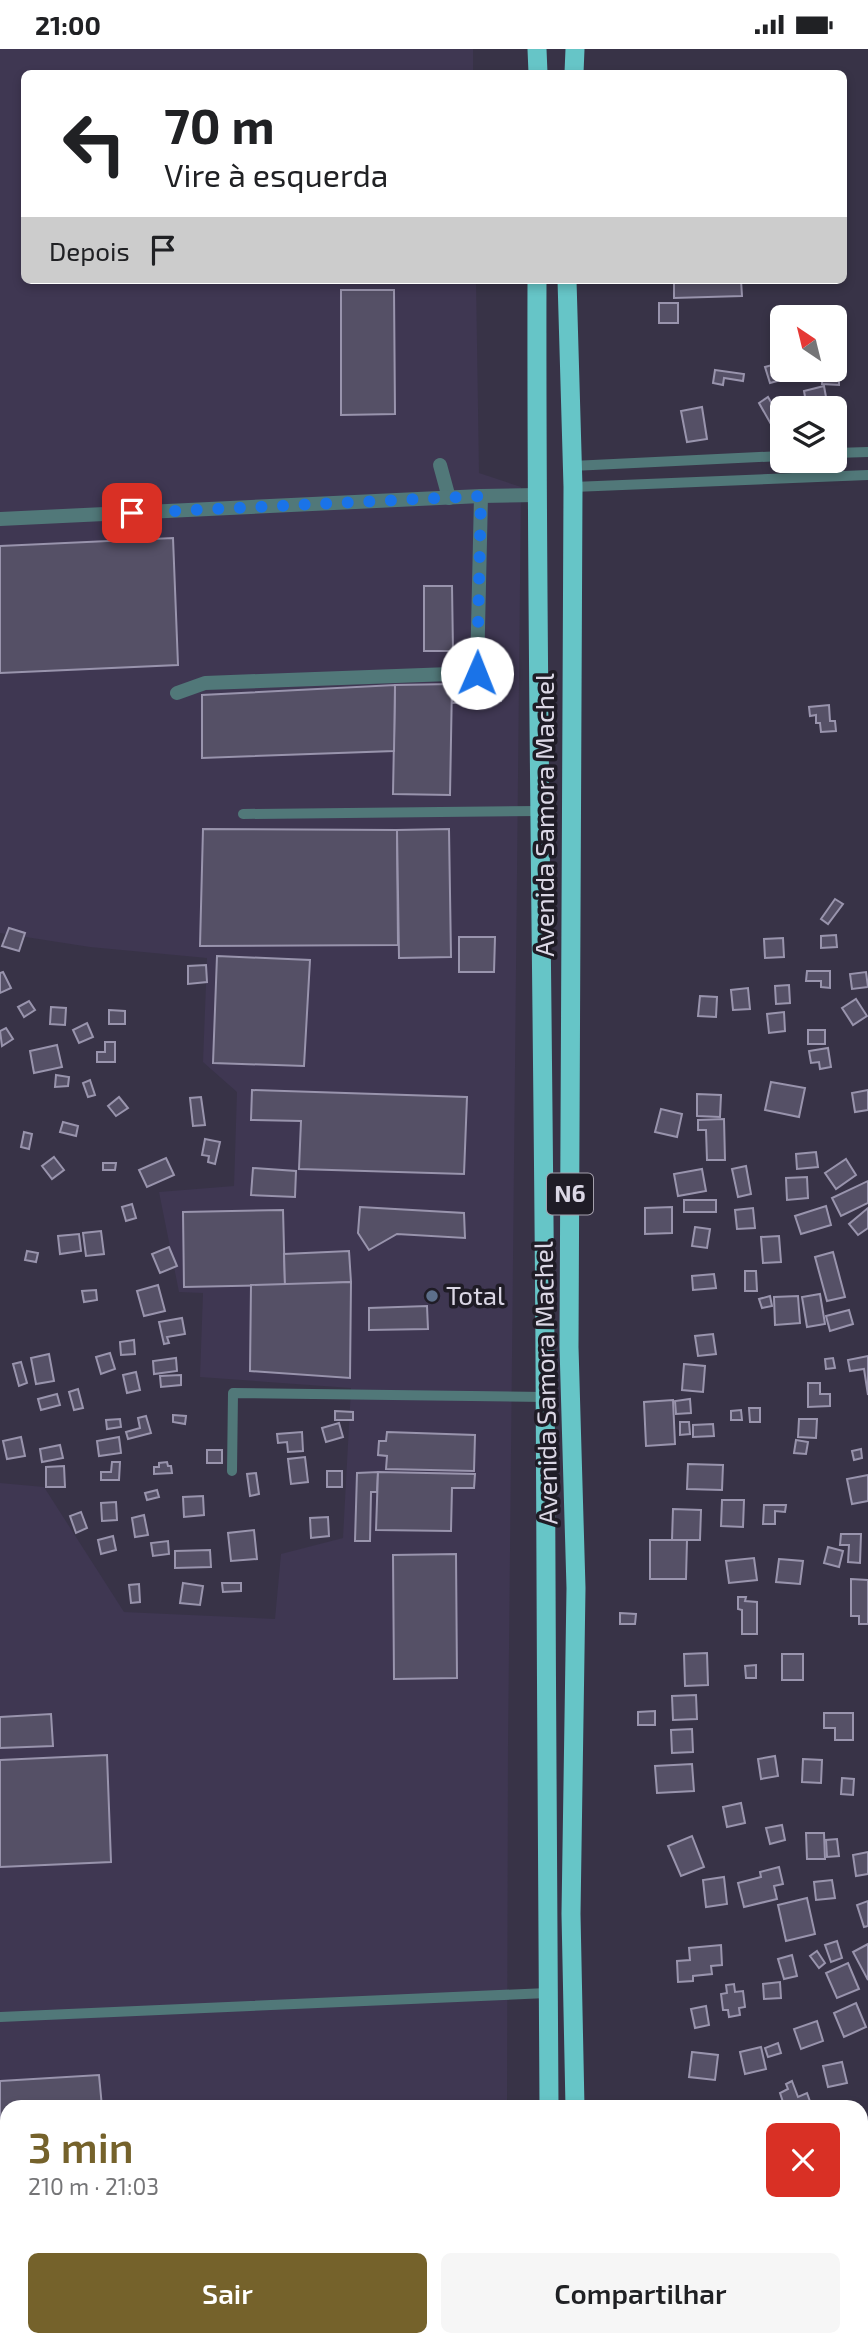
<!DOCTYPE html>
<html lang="pt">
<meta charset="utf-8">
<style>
:root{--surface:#fff;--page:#f6f6f6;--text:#202124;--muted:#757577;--accent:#75622b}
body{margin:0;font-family:"Exo 2",sans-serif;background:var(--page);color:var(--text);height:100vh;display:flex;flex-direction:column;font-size:26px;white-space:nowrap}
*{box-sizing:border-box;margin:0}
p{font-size:23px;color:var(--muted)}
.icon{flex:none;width:38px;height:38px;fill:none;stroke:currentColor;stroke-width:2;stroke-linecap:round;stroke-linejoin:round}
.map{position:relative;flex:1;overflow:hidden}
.drawer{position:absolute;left:0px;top:2051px;width:868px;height:247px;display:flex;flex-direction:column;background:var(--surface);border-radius:21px 21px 0 0;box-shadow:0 4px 10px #0003}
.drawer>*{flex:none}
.top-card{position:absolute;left:21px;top:21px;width:826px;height:214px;border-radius:10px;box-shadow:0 4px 10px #0003;background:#fff;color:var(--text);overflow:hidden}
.needle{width:46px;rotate:325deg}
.controls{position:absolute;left:770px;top:256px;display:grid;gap:14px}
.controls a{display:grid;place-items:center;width:77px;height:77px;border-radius:10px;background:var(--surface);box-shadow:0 4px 10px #0003;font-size:35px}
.pin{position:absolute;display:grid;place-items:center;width:60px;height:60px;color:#fff;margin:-30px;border-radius:14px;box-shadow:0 4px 10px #0006}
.me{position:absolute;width:77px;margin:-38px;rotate:1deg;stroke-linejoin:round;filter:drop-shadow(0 0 5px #0008)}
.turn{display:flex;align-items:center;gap:24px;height:147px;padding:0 28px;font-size:32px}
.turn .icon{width:91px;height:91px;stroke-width:2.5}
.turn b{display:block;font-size:49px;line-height:60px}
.then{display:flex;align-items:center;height:66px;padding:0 28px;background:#0003;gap:14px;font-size:26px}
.round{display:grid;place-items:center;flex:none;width:74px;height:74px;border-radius:10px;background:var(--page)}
.summary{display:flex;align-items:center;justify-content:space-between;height:119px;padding:0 28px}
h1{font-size:42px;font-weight:600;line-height:52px;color:var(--accent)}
.action{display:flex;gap:14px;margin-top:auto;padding:14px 28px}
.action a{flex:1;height:80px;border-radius:10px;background:var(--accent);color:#fff;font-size:28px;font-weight:600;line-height:80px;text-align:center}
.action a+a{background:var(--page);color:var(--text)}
.status{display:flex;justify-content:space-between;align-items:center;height:49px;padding:0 35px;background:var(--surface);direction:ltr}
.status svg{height:19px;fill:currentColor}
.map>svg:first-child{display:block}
.built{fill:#3f3752}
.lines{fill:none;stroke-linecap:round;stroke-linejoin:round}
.stream{stroke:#375e93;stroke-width:5}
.building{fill:#555066;stroke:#9994ad;stroke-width:2}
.service{stroke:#517879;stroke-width:10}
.minor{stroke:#517879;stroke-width:14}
.trunk{stroke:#66c5c7;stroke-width:19}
.route{stroke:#1a73e8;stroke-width:12;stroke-dasharray:0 21.6}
.service-dot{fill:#5c6f8a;stroke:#1f1c26;stroke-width:2.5}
.labels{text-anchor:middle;stroke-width:7;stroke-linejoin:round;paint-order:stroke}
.shield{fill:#1f1c26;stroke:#a39fac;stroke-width:2}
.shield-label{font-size:24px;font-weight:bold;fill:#dbd7e5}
.street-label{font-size:26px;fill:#dbd7e5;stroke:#1f1c26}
.poi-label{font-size:26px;fill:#dbd7e5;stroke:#1f1c26;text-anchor:start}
</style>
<div class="status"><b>21:00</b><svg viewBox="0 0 49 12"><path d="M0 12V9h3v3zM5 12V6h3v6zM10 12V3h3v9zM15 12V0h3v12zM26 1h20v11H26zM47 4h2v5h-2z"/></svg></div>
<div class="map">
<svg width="868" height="2297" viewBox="0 0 868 2297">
<rect width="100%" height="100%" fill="#383347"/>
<!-- built -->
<path class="built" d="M0,0H473V24H24V231H476L479,424L521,438L508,1696L507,2058H7V2235L0,2236V1434L44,1438L124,1563L275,1570L281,1505L343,1489L351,1339L200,1328L203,1244L179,1243L159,1143L234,1137L237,1043L203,1013L207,909L90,898L0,884Z"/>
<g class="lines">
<!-- stream -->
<path class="stream" d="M861,2231L868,2234"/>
</g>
<!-- building -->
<g class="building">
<path d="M674,231H741L742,247L674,249Z"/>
<path d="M341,241H394L395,365L341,366Z"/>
<rect x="659" y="254" width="19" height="20"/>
<path d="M776,315L781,331L770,334L765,318Z"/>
<path d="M715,321L744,325L743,332L724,329L723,336L713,334Z"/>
<path d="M823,321L839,322V336L822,335Z"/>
<path d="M824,337L828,359H807L804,342Z"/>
<path d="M768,348L782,372L772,377L759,354Z"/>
<path d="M702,358L707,390L687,393L681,362Z"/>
<path d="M173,489L178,616L0,624V497Z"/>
<path d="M424,537H452L453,602H424Z"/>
<path d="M501,634V652L452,654V635Z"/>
<path d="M452,635L450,746L393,745L395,636Z"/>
<path d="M395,636L394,702L202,709V646Z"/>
<path d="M829,656L830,672H835L836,682L821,683L820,674H816V666L810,667L809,658Z"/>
<path d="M203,780L397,781L398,896L200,897Z"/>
<path d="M449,780L451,908L399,909L397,781Z"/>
<path d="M835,850L843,855L828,875L821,870Z"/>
<path d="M9,879L25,884L19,902L2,897Z"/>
<path d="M836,886L837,898L821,899V887Z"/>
<path d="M459,888H495L494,923H459Z"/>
<path d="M783,889L784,908L765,909L764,890Z"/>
<path d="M217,907L310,911L304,1017L213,1014Z"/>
<path d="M206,916L207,933L188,935V917Z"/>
<path d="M807,922H830V939L821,938V932H806Z"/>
<path d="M3,923L11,939L0,944V924Z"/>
<path d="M866,923L868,938L852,940L850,925Z"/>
<path d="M789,936L790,954L776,955L775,937Z"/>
<path d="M748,939L750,960L733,961L731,941Z"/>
<path d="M700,947L717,948L716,968L698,967Z"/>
<path d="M856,950L867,967L853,976L842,959Z"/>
<path d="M29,952L35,961L24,968L18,958Z"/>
<path d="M51,958L66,959L65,976L50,975Z"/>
<path d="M109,961L125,962V975H109Z"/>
<path d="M784,963L785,982L769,984L767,965Z"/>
<path d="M87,974L93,988L79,994L73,981Z"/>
<path d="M6,979L13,990L2,997L0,982Z"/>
<rect x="808" y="981" width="17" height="14"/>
<path d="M105,993H115V1013H97V1003H105Z"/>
<path d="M57,996L62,1018L34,1024L30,1002Z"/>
<path d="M828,999L831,1018L820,1020L819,1013L811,1014L809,1002Z"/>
<path d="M56,1026L69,1028L68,1037L55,1038Z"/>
<path d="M90,1031L95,1046L88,1048L83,1034Z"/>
<path d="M771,1033L805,1039L799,1068L765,1061Z"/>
<path d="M252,1041L467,1048L464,1125L299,1120L301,1072L251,1071Z"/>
<path d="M868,1041V1061L855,1063L852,1044Z"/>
<path d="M697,1045L721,1046L720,1068L697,1067Z"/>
<path d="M119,1048L128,1059L116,1067L108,1057Z"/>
<path d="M201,1048L205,1076L193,1077L190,1049Z"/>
<path d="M661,1060L682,1065L677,1088L655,1083Z"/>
<path d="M724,1070L725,1111H707L706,1081H698V1071Z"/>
<path d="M63,1073L78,1077L76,1087L60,1083Z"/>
<path d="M24,1083L32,1085L29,1100L21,1098Z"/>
<path d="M205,1090L220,1093L215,1115L208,1113L209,1107L202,1106Z"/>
<path d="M816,1103L818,1118L797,1120L796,1105Z"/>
<path d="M54,1108L64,1121L52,1130L42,1117Z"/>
<path d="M166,1109L174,1126L147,1138L139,1121Z"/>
<path d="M846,1110L856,1126L836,1140L825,1124Z"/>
<path d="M103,1114H116L115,1121H103Z"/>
<path d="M746,1117L751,1145L738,1148L732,1120Z"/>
<path d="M253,1119L296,1122L295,1148L251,1146Z"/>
<path d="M702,1120L706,1142L678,1147L674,1125Z"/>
<path d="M807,1128L808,1149L787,1151L786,1129Z"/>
<path d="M868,1132V1154L841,1167L832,1149Z"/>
<rect x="684" y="1151" width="32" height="12"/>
<path d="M132,1155L136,1169L126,1172L122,1158Z"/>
<path d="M826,1157L831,1176L801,1185L795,1167Z"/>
<path d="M360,1158L464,1164L465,1189L397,1185L369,1201L358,1184Z"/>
<path d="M672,1158V1184L645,1185V1159Z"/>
<path d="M753,1159L755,1179L737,1180L735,1161Z"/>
<path d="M868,1159V1179L858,1186L849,1175Z"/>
<path d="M283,1161L285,1236L184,1238L183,1163Z"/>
<path d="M695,1178L710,1180L707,1199L692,1197Z"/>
<path d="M101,1182L104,1205L86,1207L83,1184Z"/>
<path d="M79,1185L81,1202L60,1205L58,1187Z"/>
<path d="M779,1187L781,1213L763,1214L761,1188Z"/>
<path d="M169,1198L177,1217L160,1224L152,1205Z"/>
<path d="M27,1202L38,1204L36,1213L25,1211Z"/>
<path d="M349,1202L351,1233L285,1236L284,1205Z"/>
<path d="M833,1203L845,1248L827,1252L815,1208Z"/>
<path d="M745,1222H756L757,1242H745Z"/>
<path d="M714,1225L716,1239L693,1241L692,1227Z"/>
<path d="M351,1233L350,1329L250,1322L251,1236Z"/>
<path d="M158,1236L165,1262L144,1267L137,1242Z"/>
<path d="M96,1241L97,1251L84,1253L82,1242Z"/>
<path d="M820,1245L825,1275L807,1278L802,1248Z"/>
<path d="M770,1247L772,1257L762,1259L759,1250Z"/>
<path d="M798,1247L800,1274L775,1276L774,1248Z"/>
<path d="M427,1257L428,1280L369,1281V1259Z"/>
<path d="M849,1261L853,1275L830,1282L826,1267Z"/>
<path d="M182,1269L185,1285L167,1288L169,1294L164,1295L159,1273Z"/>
<path d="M713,1285L716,1305L698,1307L695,1287Z"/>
<path d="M134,1291L135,1305L121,1306L120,1293Z"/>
<path d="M110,1304L115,1320L101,1325L96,1308Z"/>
<path d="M49,1305L54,1332L36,1335L31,1309Z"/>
<path d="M868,1307V1346L864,1320L850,1322L848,1311Z"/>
<path d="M176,1309L177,1322L154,1325L153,1312Z"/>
<path d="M833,1309L835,1319L826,1320L825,1310Z"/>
<path d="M21,1313L27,1334L19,1337L13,1315Z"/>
<path d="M684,1315L705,1317L703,1343L682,1341Z"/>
<path d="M136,1323L140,1341L127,1344L123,1326Z"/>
<path d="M181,1326V1336L161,1338L160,1327Z"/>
<path d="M808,1334H820V1345H830V1357L808,1358Z"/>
<path d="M78,1340L83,1359L74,1361L69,1343Z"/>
<path d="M57,1345L60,1356L41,1361L38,1350Z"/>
<path d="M690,1350L691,1364L676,1365L675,1352Z"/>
<path d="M673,1351L675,1395L646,1397L644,1353Z"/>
<path d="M749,1359H760V1373H750Z"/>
<path d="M741,1361L742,1371H731V1362Z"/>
<path d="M335,1362L353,1363V1371H335Z"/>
<path d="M173,1366L186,1367L185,1375L173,1373Z"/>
<path d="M146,1367L151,1384L128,1390L126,1383L140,1379L138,1369Z"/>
<path d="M120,1370L121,1378L107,1380L106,1371Z"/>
<path d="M799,1370H817L816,1389L798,1388Z"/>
<path d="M680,1373H689L690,1385L680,1386Z"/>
<path d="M339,1374L343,1388L326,1393L322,1379Z"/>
<path d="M713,1375L714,1387L693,1388V1376Z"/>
<path d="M302,1383L303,1402L288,1403L287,1393L278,1394L277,1385Z"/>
<path d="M387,1383L475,1386L474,1422L386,1420L387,1407L378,1406L379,1392H386Z"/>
<path d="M21,1388L25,1407L7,1410L3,1392Z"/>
<path d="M119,1388L121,1404L99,1407L97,1392Z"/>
<path d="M796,1391L808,1393L806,1405L794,1404Z"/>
<path d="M60,1396L63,1409L42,1413L40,1400Z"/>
<path d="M861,1400L862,1409L854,1411L852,1402Z"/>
<rect x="207" y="1401" width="15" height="13"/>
<path d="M305,1408L308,1433L291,1435L288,1410Z"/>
<path d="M112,1413H120L119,1431H101V1423H111Z"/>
<path d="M167,1413L168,1417H171L172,1424L154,1425V1418H159V1414Z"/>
<path d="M688,1415L723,1416L722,1441L687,1440Z"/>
<path d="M64,1417L65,1438H46V1418Z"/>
<rect x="327" y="1422" width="15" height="16"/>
<path d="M378,1423L377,1443H371L370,1492H355L357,1424Z"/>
<path d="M378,1423L475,1425L474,1439H452L451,1482L376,1481Z"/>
<path d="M256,1424L259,1445L250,1447L247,1425Z"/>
<path d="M868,1426V1452L852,1455L847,1430Z"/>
<path d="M157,1441L159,1448L147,1451L145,1444Z"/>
<path d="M203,1447L204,1466L184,1468L183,1448Z"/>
<path d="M722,1451H744L743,1478L721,1477Z"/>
<path d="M116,1453L117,1471L102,1472L101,1454Z"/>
<path d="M764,1456H786L785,1463L775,1462V1475H763Z"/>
<path d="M673,1460L701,1461L700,1491H672Z"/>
<path d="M81,1463L87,1479L76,1484L70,1467Z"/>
<path d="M144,1466L148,1486L135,1488L132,1469Z"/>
<path d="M328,1468L329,1487L311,1489L310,1469Z"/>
<path d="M254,1481L257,1510L231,1512L228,1484Z"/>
<path d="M841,1485H861L860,1514L848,1513L849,1496H840Z"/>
<path d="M113,1487L116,1501L101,1505L98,1491Z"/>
<path d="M650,1491H687L686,1530H650Z"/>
<path d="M168,1492L169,1505L153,1507L151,1494Z"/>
<path d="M828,1498L843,1502L839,1518L824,1514Z"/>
<path d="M210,1501L211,1518L175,1519V1502Z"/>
<path d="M456,1505L457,1629L394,1630L393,1506Z"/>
<path d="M754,1509L757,1531L729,1534L726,1512Z"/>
<path d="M779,1510L803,1512L800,1535L776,1533Z"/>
<path d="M851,1530L868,1531V1575H859V1567H851Z"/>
<path d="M183,1534L203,1537L200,1556L180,1554Z"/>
<path d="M222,1534H241V1542L223,1543Z"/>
<path d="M139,1535L140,1553L131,1554L129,1536Z"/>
<path d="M738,1548H746L745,1552L757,1553V1585H742V1561L738,1560Z"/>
<path d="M620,1564L636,1565L635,1575H620Z"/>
<path d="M707,1604L708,1636L685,1637L684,1605Z"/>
<rect x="782" y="1605" width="21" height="26"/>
<path d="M756,1616V1629H746L745,1617Z"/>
<path d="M696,1646L697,1670L673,1671L672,1647Z"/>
<path d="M655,1662V1676H638V1663Z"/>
<path d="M824,1664H853V1691H835V1679H824Z"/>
<path d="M51,1665L53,1697L0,1699V1668Z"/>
<path d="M692,1680L693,1703L672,1704L671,1681Z"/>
<path d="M107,1706L111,1813L0,1818V1711Z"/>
<path d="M775,1707L778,1727L761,1730L758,1710Z"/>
<path d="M803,1710L822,1711L821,1734L802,1733Z"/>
<path d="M692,1715L694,1742L657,1744L655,1717Z"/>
<path d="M842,1729L854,1730L853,1746L841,1745Z"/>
<path d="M741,1754L745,1774L727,1778L723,1758Z"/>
<path d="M782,1776L785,1791L770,1795L766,1779Z"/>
<path d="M806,1784H824L825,1810H807Z"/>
<path d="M692,1787L704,1818L681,1827L668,1797Z"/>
<path d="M837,1790L839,1807L827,1808L826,1791Z"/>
<path d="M868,1803V1825L856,1827L853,1806Z"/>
<path d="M779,1818L783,1835L774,1837L777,1850L744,1858L738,1834L761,1828L760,1823Z"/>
<path d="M724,1828L727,1855L706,1858L703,1831Z"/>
<path d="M832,1831L835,1849L816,1851L814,1833Z"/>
<path d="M807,1849L815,1885L786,1892L778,1856Z"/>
<path d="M868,1852V1877L864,1878L857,1856Z"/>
<path d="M837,1892L842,1909L831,1913L825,1896Z"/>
<path d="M868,1895V1931L853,1903Z"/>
<path d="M721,1896L722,1916L711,1917L712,1925L693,1927V1932L678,1933L677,1912L690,1911L689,1899Z"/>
<path d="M817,1902L825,1914L819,1919L810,1907Z"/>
<path d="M792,1906L797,1927L784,1930L778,1910Z"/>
<path d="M848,1914L859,1940L837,1949L826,1924Z"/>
<path d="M780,1933L781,1949L764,1950L763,1935Z"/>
<path d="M734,1935L735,1943L743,1942L745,1958L739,1959L740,1966L729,1968L728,1961H723L721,1945L727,1944L726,1936Z"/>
<path d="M856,1954L866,1978L844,1988L834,1964Z"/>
<path d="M706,1957L709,1976L695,1979L691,1960Z"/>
<path d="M817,1972L823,1992L801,2000L794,1980Z"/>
<path d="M778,1994L781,2004L768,2008L765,1999Z"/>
<path d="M761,1998L766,2020L745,2025L740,2003Z"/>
<path d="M692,2003L718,2006L715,2031L689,2028Z"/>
<path d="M842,2013L847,2034L828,2038L823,2017Z"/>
<path d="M99,2026L102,2058H7V2216L0,2217V2032Z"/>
<path d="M792,2032L798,2048L807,2044L812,2058H774L783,2053L780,2044L788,2040L786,2035Z"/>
<path d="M868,2277V2297H859L855,2291H861V2281Z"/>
<path d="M275,2291H299L300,2292L293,2297H279Z"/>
<rect x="714" y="2291" width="16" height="6"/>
</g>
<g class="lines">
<!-- service -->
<g class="service">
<path d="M835,404L868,403"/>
<path d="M572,417L782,407"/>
<path d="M573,438L868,426"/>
<path d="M243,765L540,762"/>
<path d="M232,1422L233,1344L545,1348"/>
<path d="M0,1968L547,1944"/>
</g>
<!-- minor -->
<g class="minor">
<path d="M440,416L449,449"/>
<path d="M0,470L481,447L537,446"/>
<path d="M177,644L205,634L477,624L481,447"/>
<path d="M861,2243L868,2245"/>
</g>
<!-- trunk -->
<g class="trunk">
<path d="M537,0L538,24"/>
<path d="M574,24L575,0"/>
<path d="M537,231C536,589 543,947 545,1305C547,1556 546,1807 549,2058"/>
<path d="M567,231L573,438L569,1298L576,1539L571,1865L575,2058"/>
<path d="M552,2291V2297"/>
<path d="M578,2291V2297"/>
</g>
</g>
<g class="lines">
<!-- route -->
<path class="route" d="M132,464L481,447L477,624"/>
</g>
<!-- markers -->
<circle class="service-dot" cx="432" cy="1247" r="7"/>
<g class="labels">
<!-- shield labels -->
<rect class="shield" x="547" y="1124.5" width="46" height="41" rx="5"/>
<g class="shield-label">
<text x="570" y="1153">N6</text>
</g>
<!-- street labels -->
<g class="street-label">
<text transform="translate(545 766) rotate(-90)" y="9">Avenida Samora Machel</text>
<text transform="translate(546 1334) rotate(-91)" y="9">Avenida Samora Machel</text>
</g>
<!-- poi labels -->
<g class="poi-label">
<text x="446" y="1256">Total</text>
</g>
</g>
</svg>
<div class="controls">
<a><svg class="needle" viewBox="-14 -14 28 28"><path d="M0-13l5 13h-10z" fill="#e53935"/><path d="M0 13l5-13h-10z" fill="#757577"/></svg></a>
<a><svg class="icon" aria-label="layers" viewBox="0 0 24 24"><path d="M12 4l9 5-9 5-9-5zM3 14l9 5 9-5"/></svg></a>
</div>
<div class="pin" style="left:132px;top:464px;background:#d93025"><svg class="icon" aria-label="arrive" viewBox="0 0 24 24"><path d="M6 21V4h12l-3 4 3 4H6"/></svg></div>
<svg class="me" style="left:477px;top:624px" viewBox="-20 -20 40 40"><circle r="19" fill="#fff"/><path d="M0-13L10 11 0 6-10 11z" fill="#1a73e8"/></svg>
<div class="top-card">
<div class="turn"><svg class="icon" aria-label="left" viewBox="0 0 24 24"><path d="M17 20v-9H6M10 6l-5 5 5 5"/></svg><div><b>70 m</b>Vire à esquerda</div></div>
<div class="then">Depois<svg class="icon" aria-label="arrive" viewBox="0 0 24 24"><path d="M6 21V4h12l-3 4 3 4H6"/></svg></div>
</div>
<section class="drawer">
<div class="summary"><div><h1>3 min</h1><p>210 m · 21:03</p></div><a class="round" style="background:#d93025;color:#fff"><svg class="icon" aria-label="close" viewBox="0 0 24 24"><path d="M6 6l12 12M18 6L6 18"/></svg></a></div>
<div class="action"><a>Sair</a><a>Compartilhar</a></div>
</section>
</div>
